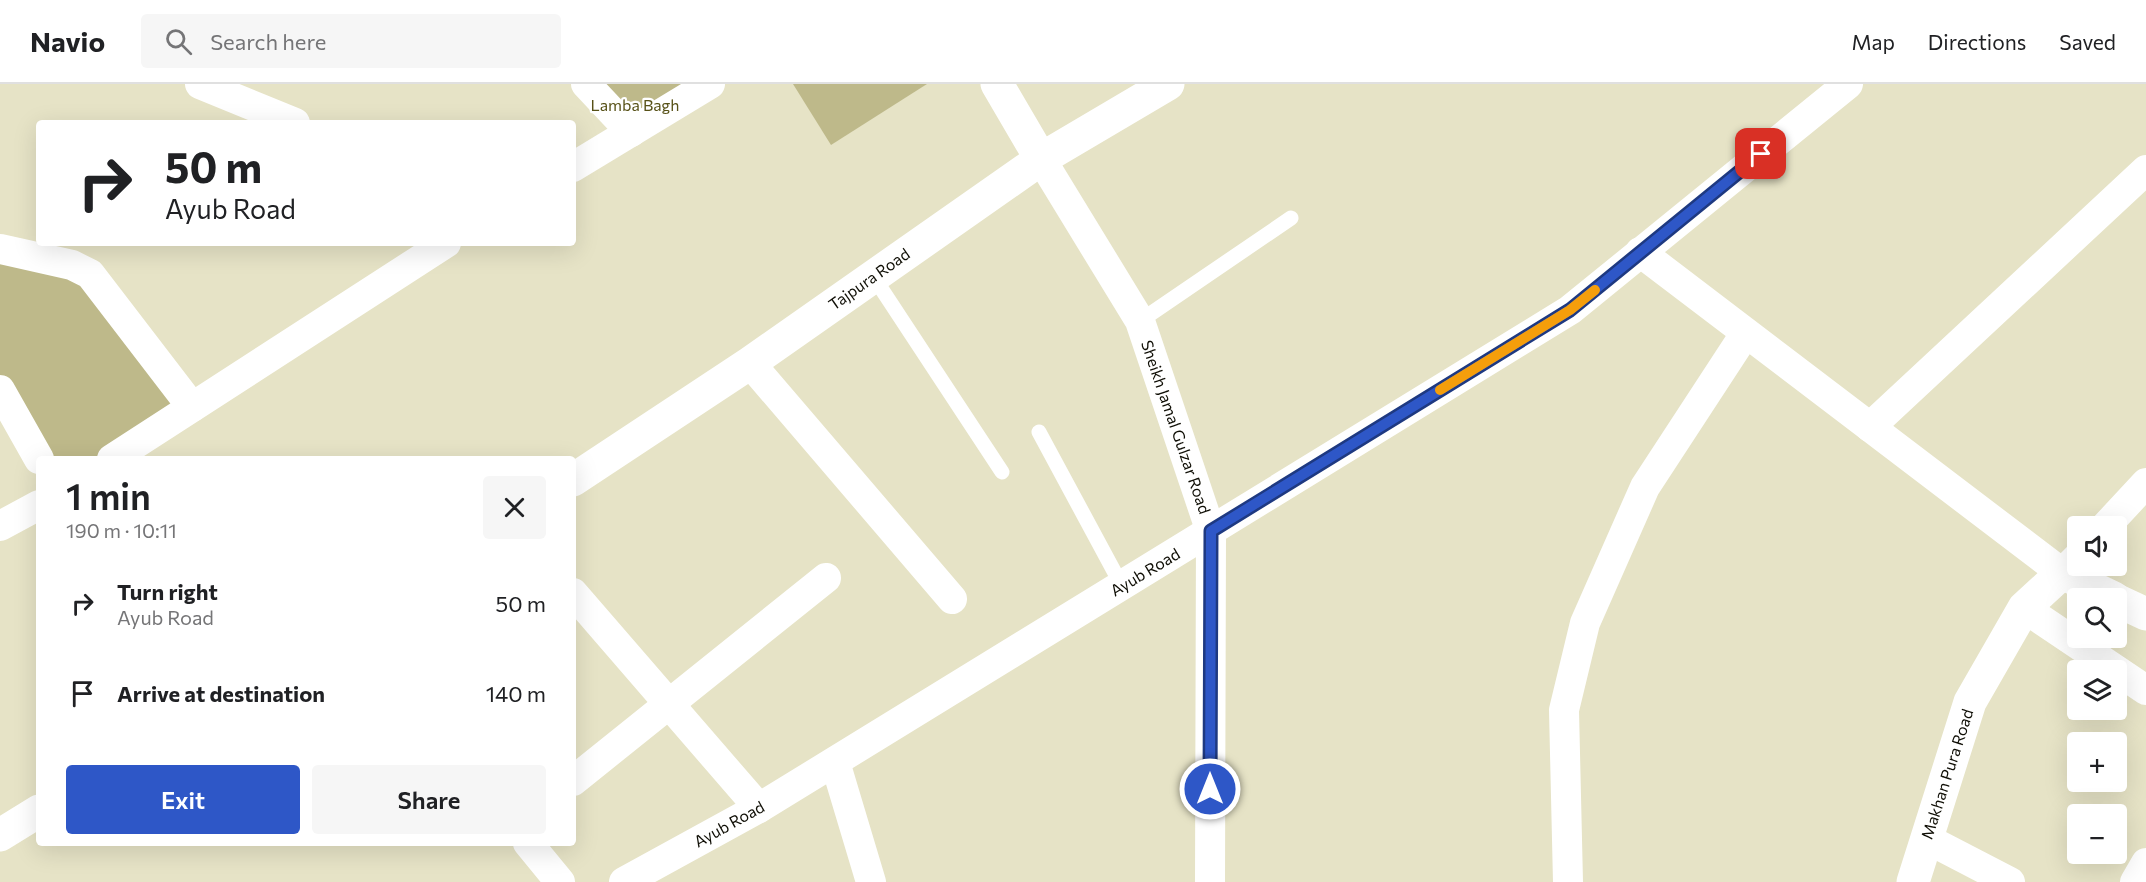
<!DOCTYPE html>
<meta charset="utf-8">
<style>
:root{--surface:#fff;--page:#f6f6f6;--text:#202124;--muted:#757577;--line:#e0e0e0;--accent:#2e57c7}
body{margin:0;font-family:Commissioner,sans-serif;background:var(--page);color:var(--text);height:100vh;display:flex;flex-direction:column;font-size:22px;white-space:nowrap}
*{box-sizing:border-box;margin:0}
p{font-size:20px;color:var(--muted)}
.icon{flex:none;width:33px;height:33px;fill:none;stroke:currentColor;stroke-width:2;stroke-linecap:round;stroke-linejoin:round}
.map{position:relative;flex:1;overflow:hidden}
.panel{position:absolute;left:36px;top:372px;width:540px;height:390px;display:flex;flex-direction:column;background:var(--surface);border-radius:6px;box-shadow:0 6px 24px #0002}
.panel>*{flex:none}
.banner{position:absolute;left:36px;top:36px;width:540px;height:126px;border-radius:6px;box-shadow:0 6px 24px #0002;background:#fff;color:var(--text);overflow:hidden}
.fabs{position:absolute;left:2067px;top:432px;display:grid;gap:12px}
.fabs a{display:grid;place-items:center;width:60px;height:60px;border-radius:6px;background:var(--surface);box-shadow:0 6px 24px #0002;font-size:30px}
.pin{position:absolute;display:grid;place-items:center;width:51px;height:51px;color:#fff;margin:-26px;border-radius:12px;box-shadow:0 3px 9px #0006}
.me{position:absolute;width:66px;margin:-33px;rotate:0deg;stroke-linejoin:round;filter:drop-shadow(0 0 4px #0008)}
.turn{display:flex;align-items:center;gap:21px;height:126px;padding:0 30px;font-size:27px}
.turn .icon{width:78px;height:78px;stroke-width:2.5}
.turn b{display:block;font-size:42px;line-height:51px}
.round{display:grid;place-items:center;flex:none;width:63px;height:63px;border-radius:6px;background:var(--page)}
.head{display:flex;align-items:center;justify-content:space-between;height:102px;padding:0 30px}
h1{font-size:36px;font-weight:600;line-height:45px}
.cta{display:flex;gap:12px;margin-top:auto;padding:12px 30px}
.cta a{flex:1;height:69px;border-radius:6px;background:var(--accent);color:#fff;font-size:24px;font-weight:600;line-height:69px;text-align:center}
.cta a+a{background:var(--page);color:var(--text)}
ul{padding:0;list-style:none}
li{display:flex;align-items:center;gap:18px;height:90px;padding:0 30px}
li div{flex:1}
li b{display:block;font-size:22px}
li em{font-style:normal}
header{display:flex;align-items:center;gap:36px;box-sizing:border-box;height:84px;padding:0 30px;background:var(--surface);border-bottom:2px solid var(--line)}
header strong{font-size:28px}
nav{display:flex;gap:33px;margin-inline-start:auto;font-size:21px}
.search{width:420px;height:54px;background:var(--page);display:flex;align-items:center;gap:15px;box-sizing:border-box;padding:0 21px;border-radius:6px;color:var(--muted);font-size:22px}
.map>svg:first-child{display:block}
.green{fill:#beb98a}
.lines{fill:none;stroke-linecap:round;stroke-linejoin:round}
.lane{stroke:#fff;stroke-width:15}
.street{stroke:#fff;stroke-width:30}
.secondary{stroke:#fff;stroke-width:33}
.route-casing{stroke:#1e3981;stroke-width:15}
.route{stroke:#2e57c7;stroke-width:10}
.slow{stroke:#f59e0b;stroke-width:10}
.labels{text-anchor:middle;stroke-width:4.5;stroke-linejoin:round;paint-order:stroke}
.park-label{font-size:16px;fill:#575117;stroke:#fff}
.street-label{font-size:16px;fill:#0f0e05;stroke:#fff}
</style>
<header>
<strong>Navio</strong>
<div class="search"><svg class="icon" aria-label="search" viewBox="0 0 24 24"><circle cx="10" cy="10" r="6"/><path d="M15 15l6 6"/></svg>Search here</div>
<nav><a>Map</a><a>Directions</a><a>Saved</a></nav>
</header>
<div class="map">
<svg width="2146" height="798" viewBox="0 0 2146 798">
<rect width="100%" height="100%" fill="#e6e3c6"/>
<!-- green -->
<g class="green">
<path d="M586,0H710L631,48Z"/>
<path d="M793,0H927L831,61Z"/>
<path d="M0,165L72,181L192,323L112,375H39L0,306Z"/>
</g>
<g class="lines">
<!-- lane -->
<g class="lane">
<path d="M873,192L1002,388"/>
<path d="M1140,237L1291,134"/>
<path d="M1039,348L1122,502"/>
</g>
<!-- street -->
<g class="street">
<path d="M200,0L295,39"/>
<path d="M586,0L631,48"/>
<path d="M1041,75L1140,237L1211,448L1210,798"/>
<path d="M573,83L710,0"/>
<path d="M0,165L72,181L90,190L192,323"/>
<path d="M1640,168L2062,489L2078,473"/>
<path d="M750,279L952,515"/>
<path d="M0,306L39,375"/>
<path d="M1870,343L2146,86"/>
<path d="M112,375L446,159"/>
<path d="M0,442L39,421"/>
<path d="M2106,442L2146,399"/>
<path d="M573,509L759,724"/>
<path d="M2024,524L2146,606"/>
<path d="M835,678L871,798"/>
<path d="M573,697L826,494"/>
<path d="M1927,755L2010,798"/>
<path d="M528,759L560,798"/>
<path d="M624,798L759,724L1570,226L1848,0"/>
<path d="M1568,798L1564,626L1585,539L1645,403L1745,250"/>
<path d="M2135,798L2146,779"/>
</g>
<!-- secondary -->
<g class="secondary">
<path d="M997,0L1041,75"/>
<path d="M573,396L750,279L1041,75L1168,0"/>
<path d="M2116,516L2146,530"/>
<path d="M0,751L39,727"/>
<path d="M1913,798L1970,618L2024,524L2062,489L2114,514"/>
</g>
</g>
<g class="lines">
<!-- route casing -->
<g class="route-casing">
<path id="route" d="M1210,705L1211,447L1570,226L1761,70"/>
</g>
<!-- route -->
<use href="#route" class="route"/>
<!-- slow -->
<path class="slow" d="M1440,306L1570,226L1595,206"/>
</g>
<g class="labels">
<!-- park labels -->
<g class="park-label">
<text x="635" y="27">Lamba Bagh</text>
</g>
<!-- street labels -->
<g class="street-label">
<text transform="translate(869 195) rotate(-35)" y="6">Tajpura Road</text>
<text transform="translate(1176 343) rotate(71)" y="6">Sheikh Jamal Gulzar Road</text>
<text transform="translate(1145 488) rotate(-31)" y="6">Ayub Road</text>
<text transform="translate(1947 690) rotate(-72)" y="6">Makhan Pura Road</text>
<text transform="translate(729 740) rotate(-29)" y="6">Ayub Road</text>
</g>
</g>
</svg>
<div class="fabs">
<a><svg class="icon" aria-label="sound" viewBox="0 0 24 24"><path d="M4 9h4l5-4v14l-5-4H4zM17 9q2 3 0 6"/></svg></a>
<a><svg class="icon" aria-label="search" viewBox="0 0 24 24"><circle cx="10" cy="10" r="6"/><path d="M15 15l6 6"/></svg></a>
<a><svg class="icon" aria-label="layers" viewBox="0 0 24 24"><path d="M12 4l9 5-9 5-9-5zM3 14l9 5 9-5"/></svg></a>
<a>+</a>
<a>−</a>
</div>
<div class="pin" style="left:1761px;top:70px;background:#d93025"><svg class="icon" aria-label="arrive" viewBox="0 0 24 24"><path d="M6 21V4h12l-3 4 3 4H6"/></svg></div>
<svg class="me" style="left:1210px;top:705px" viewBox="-20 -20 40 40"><circle r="17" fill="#2e57c7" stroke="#fff" stroke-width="3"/><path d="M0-11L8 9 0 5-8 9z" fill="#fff"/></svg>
<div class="banner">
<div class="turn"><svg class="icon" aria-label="right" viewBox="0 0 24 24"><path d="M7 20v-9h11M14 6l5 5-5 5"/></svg><div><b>50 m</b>Ayub Road</div></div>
</div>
<section class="panel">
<div class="head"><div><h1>1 min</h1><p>190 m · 10:11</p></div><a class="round"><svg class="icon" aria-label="close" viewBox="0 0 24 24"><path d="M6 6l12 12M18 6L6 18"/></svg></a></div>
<ul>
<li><svg class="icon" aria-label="right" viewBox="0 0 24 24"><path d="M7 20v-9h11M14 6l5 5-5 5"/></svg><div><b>Turn right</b><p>Ayub Road</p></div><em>50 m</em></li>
<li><svg class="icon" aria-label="arrive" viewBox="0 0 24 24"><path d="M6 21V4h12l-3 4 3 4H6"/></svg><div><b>Arrive at destination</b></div><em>140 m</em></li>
</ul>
<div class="cta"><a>Exit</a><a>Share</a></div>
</section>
</div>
